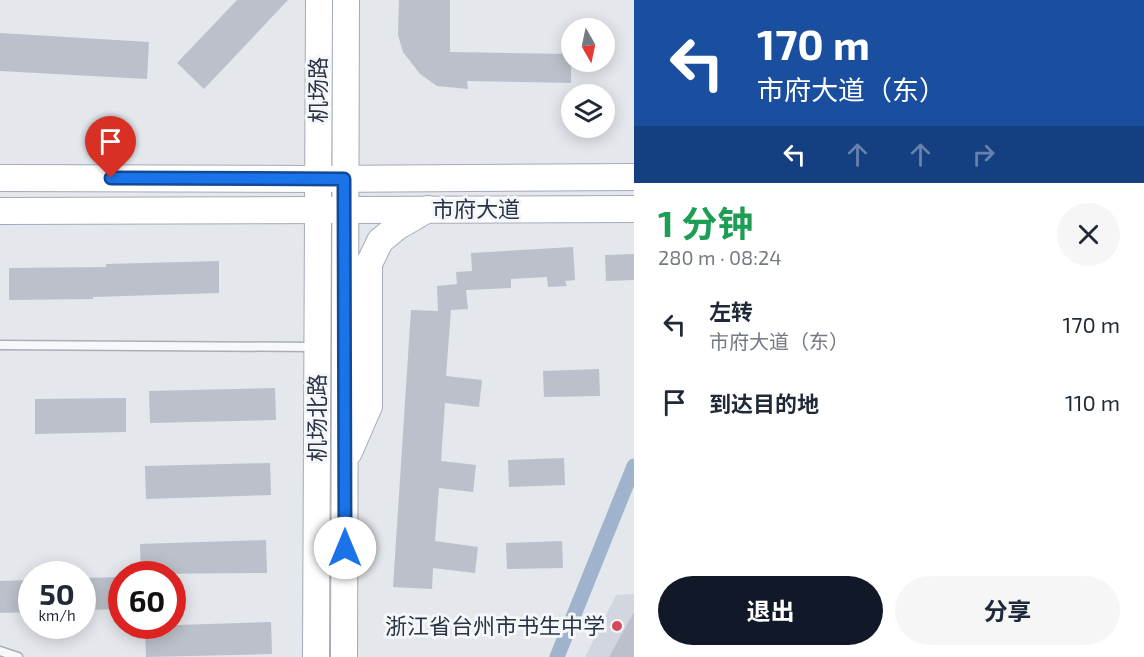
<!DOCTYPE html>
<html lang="zh">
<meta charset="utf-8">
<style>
:root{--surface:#fff;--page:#f6f6f7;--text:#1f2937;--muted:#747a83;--accent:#111827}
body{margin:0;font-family:"Exo 2","Noto Sans SC",sans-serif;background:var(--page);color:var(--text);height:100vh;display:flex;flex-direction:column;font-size:22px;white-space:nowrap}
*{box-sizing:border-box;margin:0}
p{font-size:20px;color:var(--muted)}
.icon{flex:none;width:33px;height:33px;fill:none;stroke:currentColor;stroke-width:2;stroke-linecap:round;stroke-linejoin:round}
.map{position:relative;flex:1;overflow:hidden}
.side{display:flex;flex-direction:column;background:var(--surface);width:510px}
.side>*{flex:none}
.hud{background:#1a4fa0;color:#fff;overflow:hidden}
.needle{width:39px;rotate:171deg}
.buttons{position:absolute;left:561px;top:18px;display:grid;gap:12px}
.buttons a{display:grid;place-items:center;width:54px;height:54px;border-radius:50%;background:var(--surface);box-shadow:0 3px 15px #0003;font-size:30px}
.speed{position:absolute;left:18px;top:561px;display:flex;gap:12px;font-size:30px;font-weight:700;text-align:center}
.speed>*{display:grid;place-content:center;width:78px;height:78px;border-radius:50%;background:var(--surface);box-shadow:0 3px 15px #0003;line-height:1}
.speed small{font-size:15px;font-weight:400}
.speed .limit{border:9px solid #d22;background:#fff;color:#111}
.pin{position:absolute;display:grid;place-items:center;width:51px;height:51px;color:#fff;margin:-62px -26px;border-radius:50% 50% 50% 0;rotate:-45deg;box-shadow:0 0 6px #0007}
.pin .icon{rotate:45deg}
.me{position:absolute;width:66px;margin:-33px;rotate:0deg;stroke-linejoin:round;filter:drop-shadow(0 0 4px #0008)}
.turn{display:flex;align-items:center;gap:21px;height:126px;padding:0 24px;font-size:27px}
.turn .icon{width:78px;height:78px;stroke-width:2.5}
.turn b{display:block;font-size:42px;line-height:51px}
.lanes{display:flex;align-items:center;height:57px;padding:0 24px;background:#0003;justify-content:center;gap:30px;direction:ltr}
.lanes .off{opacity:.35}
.round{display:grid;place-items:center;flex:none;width:63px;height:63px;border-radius:32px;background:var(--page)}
.overview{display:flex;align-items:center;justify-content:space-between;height:102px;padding:0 24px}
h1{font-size:36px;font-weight:700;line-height:45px;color:#1e9e55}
.button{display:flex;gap:12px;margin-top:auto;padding:12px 24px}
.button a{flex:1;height:69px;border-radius:36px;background:var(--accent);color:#fff;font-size:24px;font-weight:700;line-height:69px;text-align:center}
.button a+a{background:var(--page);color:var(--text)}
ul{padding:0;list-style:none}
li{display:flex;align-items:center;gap:18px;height:78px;padding:0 24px}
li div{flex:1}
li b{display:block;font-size:22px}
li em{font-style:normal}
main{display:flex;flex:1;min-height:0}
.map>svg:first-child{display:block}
.built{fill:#d2d6de}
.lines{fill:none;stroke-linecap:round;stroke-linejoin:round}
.canal{stroke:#9fb4cc;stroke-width:15}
.building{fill:#bbc0ca}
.service-casing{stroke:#a9aeb7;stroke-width:11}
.primary-casing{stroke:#a3abb8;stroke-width:28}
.service{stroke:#f7f8fa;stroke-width:8}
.primary{stroke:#fff;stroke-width:26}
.route-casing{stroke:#114b97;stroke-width:15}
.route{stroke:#1a73e8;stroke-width:10}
.poi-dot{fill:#d1495b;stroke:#f4f6f9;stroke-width:2}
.labels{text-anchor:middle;stroke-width:6;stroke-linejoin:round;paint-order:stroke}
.street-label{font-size:22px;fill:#2b3445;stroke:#f4f6f9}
.poi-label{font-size:22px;fill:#2b3445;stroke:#f4f6f9;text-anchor:end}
</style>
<main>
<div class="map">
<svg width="634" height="657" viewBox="0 0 634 657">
<rect width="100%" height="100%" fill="#e4e7ec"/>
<!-- built -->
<path class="built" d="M634,594V657H585L616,595Z"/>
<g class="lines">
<!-- canal -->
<path class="canal" d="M557,657L634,466"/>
</g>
<!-- building -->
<g class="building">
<path d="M237,0H288L204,89L177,63Z"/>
<path d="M399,0H450V52L571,54V83L467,81L468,89L437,86L420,74L403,52L398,35Z"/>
<path d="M0,33L149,42L147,79L0,71Z"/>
<path d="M573,247L575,280L565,281L567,286L548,287L547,277L511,279V288L466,290L468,309L451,310L446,376L482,380L479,407L445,403L441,461L476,465L473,492L439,488L435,541L478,547L475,573L433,568L432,589L393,587L411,310L438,311L437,286L457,284L456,272L472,271L471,253Z"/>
<path d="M634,254V280L606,281L605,255Z"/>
<path d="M219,261V293L93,297V299L9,300V268L106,267V264Z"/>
<path d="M599,369L600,396L544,397L543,371Z"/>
<path d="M275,388L276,420L150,423L149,391Z"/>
<path d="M126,398V432L35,434V399Z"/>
<path d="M564,458L565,485L509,487L508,460Z"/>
<path d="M270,463L271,495L146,499L145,466Z"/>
<path d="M266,540L267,573L141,574L140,544Z"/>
<path d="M562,541L563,568L507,569L506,543Z"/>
<path d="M122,577V609L82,610V578Z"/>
<path d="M32,580V612L0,613V581Z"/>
<path d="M634,612V657H609Z"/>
<path d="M271,622L272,654L146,657L145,626Z"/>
</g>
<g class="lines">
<!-- service casing -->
<g class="service-casing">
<g id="service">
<path d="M0,345L315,347"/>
<path d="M0,651L18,657"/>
</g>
</g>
<!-- primary casing -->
<g class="primary-casing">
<g id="primary">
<path d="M0,178L318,179L634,177"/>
<path d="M0,211L634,209"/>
<path d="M349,452L369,406V264L380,241L397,227L428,209"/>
<path d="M316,657L319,0"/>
<path d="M344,657L346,0"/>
</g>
</g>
<!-- service -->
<use href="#service" class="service"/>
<!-- primary -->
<use href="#primary" class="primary"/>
</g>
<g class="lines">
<!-- route casing -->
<g class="route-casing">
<path id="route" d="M111,178L344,179L345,548"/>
</g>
<!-- route -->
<use href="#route" class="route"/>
</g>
<!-- markers -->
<circle class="poi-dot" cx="617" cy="626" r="6"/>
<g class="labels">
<!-- street labels -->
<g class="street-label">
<text transform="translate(318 90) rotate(-90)" y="8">机场路</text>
<text x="476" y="217">市府大道</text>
<text transform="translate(317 418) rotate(-90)" y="8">机场北路</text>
</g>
<!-- poi labels -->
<g class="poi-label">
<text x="605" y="634">浙江省台州市书生中学</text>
</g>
</g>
</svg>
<div class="buttons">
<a><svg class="needle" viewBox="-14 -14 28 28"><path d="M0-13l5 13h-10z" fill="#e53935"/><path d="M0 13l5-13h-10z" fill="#747a83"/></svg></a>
<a><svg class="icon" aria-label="layers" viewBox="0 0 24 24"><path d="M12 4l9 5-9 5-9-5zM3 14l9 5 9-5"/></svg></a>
</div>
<div class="speed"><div>50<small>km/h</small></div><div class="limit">60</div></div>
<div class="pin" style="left:111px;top:178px;background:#d93025"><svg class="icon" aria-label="arrive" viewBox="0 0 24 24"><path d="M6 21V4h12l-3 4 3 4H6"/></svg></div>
<svg class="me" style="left:345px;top:548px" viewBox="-20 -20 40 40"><circle r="19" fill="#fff"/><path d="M0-13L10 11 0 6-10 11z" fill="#1a73e8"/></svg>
</div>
<section class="side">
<div class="hud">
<div class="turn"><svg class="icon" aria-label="left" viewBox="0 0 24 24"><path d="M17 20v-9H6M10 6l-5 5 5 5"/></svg><div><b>170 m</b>市府大道（东）</div></div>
<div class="lanes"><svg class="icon" aria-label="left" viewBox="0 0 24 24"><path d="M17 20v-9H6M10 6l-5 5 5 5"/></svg><svg class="icon off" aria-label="ahead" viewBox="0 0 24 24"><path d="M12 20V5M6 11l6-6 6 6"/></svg><svg class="icon off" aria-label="ahead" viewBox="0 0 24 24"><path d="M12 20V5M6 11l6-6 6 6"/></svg><svg class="icon off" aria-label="right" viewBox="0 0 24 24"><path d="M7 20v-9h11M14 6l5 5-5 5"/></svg></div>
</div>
<div class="overview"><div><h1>1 分钟</h1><p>280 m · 08:24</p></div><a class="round"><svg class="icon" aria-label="close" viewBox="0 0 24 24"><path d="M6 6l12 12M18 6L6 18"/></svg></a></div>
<ul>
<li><svg class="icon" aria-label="left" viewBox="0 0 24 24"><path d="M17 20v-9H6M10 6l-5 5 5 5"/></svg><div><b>左转</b><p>市府大道（东）</p></div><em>170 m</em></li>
<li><svg class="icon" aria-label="arrive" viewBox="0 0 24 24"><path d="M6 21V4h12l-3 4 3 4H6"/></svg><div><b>到达目的地</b></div><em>110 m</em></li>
</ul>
<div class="button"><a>退出</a><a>分享</a></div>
</section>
</main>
